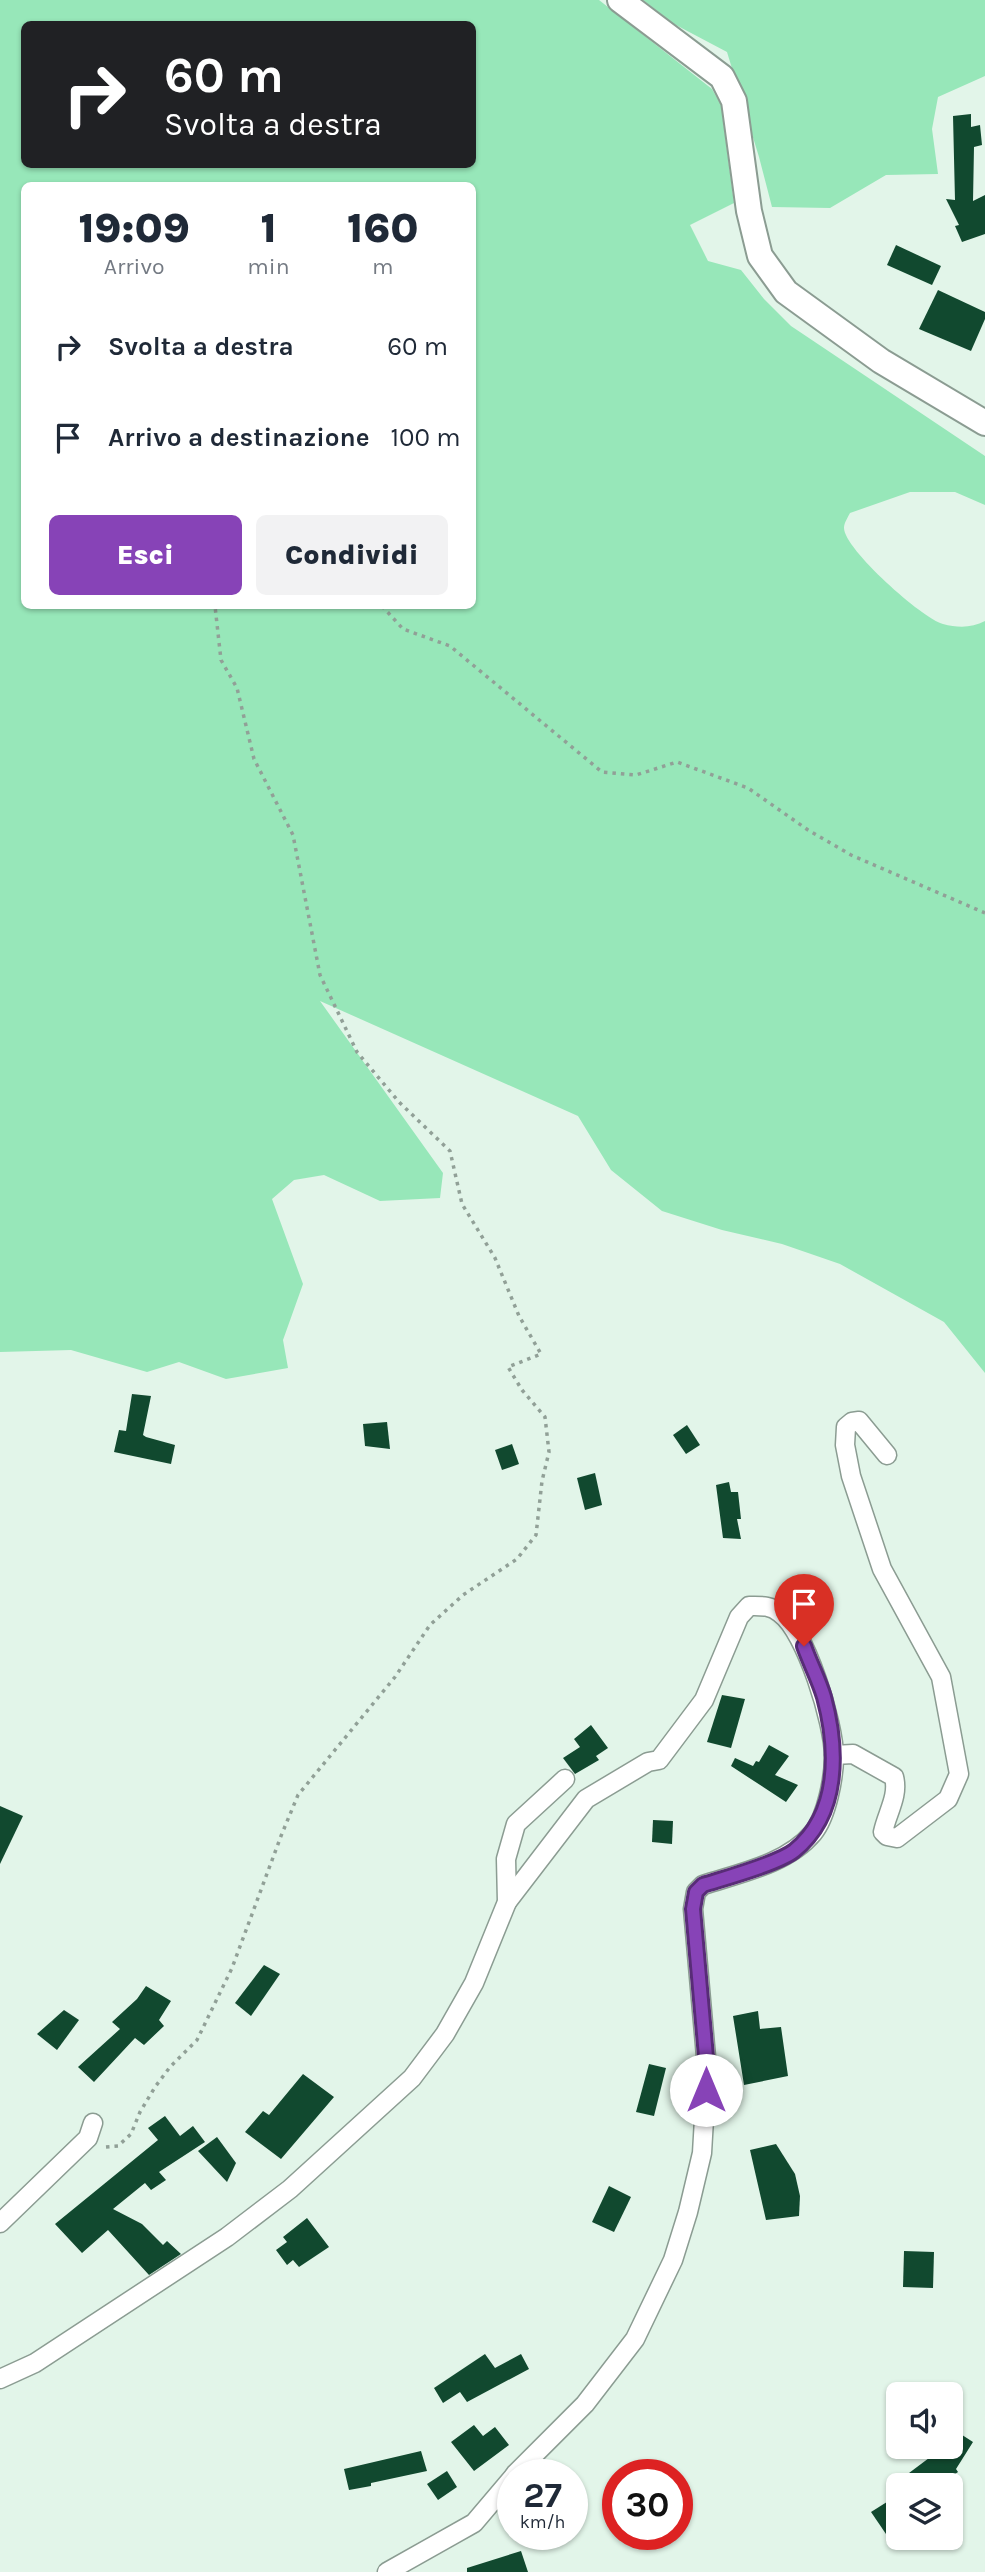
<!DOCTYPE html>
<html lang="it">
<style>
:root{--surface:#fff;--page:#f2f2f3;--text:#1f2937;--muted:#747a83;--accent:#8743b7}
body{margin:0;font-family:Karla,sans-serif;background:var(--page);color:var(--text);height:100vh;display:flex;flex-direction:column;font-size:26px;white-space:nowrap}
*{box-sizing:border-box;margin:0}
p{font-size:23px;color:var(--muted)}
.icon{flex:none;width:38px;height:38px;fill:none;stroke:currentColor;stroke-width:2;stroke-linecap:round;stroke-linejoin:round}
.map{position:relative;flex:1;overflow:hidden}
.panel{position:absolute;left:21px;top:182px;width:455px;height:427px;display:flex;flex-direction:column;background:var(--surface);border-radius:10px;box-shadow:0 2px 5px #0004}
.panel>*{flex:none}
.hud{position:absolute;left:21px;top:21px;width:455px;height:147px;border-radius:10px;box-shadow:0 2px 5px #0004;background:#202124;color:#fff;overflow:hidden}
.tools{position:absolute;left:886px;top:2382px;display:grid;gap:14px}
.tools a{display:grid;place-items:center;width:77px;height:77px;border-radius:10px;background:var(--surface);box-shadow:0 2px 5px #0004;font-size:35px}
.speed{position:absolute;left:497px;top:2459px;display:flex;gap:14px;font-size:35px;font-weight:700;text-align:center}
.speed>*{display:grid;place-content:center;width:91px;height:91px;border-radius:50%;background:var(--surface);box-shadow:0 2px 5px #0004;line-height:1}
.speed small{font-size:18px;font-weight:400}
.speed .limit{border:10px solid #d22;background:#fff;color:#111}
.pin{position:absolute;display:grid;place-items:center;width:60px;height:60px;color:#fff;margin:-72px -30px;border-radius:50% 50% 50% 0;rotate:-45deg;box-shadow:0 0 7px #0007}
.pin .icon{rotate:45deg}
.me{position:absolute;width:77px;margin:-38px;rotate:0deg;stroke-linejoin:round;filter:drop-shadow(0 0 5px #0008)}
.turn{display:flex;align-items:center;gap:24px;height:147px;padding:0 28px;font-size:32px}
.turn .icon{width:91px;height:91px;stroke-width:2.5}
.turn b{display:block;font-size:49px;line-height:60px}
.eta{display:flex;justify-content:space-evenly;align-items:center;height:119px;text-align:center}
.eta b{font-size:42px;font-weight:800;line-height:49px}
.action{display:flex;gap:14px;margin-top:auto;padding:14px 28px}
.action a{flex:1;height:80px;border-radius:10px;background:var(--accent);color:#fff;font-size:28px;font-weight:800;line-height:80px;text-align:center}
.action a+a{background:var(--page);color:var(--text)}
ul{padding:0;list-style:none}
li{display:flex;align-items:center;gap:21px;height:91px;padding:0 28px}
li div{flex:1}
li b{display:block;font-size:26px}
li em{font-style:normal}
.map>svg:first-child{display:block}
.green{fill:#97e7b9;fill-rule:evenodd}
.building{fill:#11492f}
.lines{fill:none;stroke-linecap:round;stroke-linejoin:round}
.street-casing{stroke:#8b9c92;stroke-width:21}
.secondary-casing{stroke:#8b9c92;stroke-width:28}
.path{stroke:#91a097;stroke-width:3.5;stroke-dasharray:3.5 5;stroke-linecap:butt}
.street{stroke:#fff;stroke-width:18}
.secondary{stroke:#fff;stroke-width:24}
.route-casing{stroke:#582c77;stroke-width:18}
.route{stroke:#8743b7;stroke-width:12}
</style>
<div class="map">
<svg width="985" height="2572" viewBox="0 0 985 2572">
<rect width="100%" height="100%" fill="#e2f5e9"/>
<!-- green -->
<g class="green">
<path d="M0,0H599L712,89L721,105L734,203L690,225L708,261L741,270L764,299L791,326L985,456V505L955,492H910L850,513C848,517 844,523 844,528C844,549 923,619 943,624C958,628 972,628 985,621V1373L944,1322L840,1264L782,1244L722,1230L662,1211L611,1170L578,1116L320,1001L443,1173L440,1198L380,1201L324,1175L294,1180L272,1199L303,1284L283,1340L288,1368L226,1379L179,1362L147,1372L71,1350L0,1352ZM24,24H472V164H24ZM24,186H472V606H24Z"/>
<path d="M643,0H985V76L938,97L932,129L938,174L886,175L830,208L772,207L759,157L727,52L674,24Z"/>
</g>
<!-- building -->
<g class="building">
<path d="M971,114V127L980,125L982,145L974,147L973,201L985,195V234L962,242L955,226L959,225L946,199L955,200L953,116Z"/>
<path d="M896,245L941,266L932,285L887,265Z"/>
<path d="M938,290L985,312V319L971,351L919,329Z"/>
<path d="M132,1394L151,1396L143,1435L146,1437L175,1445L171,1464L114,1452L119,1430L126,1431Z"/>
<path d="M387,1422L390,1449L365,1446L363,1424Z"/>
<path d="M687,1425L700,1445L686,1454L673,1435Z"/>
<path d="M512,1444L519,1464L502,1470L495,1450Z"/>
<path d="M595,1473L602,1505L585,1510L577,1478Z"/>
<path d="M729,1482L731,1492H738L741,1519H737L741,1539L723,1538L716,1485Z"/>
<path d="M722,1695L745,1699L731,1748L707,1742Z"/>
<path d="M591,1725L608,1748L596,1756L599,1760L575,1774L563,1758L580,1747L574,1739Z"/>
<path d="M769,1745L789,1756L775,1775L798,1785L786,1802L731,1766L735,1758L753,1766L756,1761L759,1762Z"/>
<path d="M0,1806L23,1816L0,1864Z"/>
<path d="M653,1820L673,1821L672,1844L652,1842Z"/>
<path d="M264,1965L280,1974L251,2016L235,2003Z"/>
<path d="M146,1986L171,2001L159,2020L164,2026L144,2045L135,2038L94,2082L78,2067L120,2029L112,2022L137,1999Z"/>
<path d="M64,2010L79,2020L57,2050L37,2034Z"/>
<path d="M758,2011L760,2029L781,2027L788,2076L744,2085L733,2016Z"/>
<path d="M649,2064L666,2068L654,2116L636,2112Z"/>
<path d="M303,2074L334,2097L281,2159L245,2132L263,2111L269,2115Z"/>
<path d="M165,2116L180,2136L193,2126L205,2142L159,2172L166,2180L151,2190L145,2183L113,2209L142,2224L163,2245L167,2241L181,2254L149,2275L108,2230L82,2253L55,2224L158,2140L148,2128Z"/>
<path d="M217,2137L236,2163L227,2182L198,2151Z"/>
<path d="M776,2144L795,2174L800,2196L799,2216L766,2220L750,2150Z"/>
<path d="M609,2186L631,2197L614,2232L592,2222Z"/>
<path d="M307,2218L329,2247L299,2267L293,2260L287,2265L276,2250L287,2242L283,2237Z"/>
<path d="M904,2251L934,2252L933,2288L903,2287Z"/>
<path d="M485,2354L495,2368L521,2354L529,2369L467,2402L460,2392L443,2403L434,2388Z"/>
<path d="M474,2425L483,2436L495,2427L509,2445L474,2471L451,2442Z"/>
<path d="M959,2433L973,2442L956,2469L958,2472L940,2485H893L945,2446H950V2443Z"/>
<path d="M421,2451L427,2471L371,2483V2486L349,2490L344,2469Z"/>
<path d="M447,2471L457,2487L438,2500L427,2484Z"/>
<path d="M898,2495V2526L886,2534L871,2512Z"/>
<path d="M521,2551L528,2572H467V2568Z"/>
</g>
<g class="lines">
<!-- street casing -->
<g class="street-casing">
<g id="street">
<path d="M834,1755L853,1754L894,1777C899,1796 887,1813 883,1832L887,1836L897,1838L948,1799L959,1774L941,1677L882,1569L851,1476L845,1445L846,1427L852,1422L859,1421L887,1455"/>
<path d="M507,1902L586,1799L648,1762L659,1760L704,1700L739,1617L749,1606C761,1606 770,1605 780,1613C806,1631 834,1724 834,1756C834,1777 827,1816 813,1833C787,1864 740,1873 703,1885L696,1892L693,1909L707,2068L702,2153L688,2212L673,2260L635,2339L585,2404L515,2474"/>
<path d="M0,2223L88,2138L93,2123"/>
<path d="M0,2379L35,2363L227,2237L290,2189L412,2078L445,2034L474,1983L507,1902L506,1859L516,1824L565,1779"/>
<path d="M387,2572L474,2523L513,2477"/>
</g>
</g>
<!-- secondary casing -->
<g class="secondary-casing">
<path id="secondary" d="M620,0L722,77L734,101L749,211L760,256L786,292L881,361L985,423"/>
</g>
<!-- path -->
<g class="path">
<path d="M382,606L403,629L450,646L602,772L636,775L677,762L748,788L808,830L851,855L985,913"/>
<path d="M106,2147L118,2146L131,2134L140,2112L155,2087L170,2067L197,2040L232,1968L281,1836L298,1795L395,1677L430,1625L463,1595L517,1559L536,1535L542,1481L549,1452L545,1417L522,1390L508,1367L541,1354L519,1316L495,1258L462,1204L450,1151L399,1102L357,1052L320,975L293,835L254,759L237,688L221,660L215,606"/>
</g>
<!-- street -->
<use href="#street" class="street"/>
<!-- secondary -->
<use href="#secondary" class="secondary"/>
</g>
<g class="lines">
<!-- route casing -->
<g class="route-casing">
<path id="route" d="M706,2090L707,2068L693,1909L696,1892L703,1885C725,1878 777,1864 794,1851C840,1814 838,1749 824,1697C819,1680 810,1663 804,1646"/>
</g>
<!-- route -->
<use href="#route" class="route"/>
</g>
</svg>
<div class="tools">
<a><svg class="icon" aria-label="sound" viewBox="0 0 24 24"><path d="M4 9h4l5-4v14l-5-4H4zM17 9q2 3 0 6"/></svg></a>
<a><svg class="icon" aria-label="layers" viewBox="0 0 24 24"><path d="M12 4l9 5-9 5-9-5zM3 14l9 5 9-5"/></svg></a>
</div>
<div class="speed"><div>27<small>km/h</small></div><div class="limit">30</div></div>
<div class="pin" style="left:804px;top:1646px;background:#d93025"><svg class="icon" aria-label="arrive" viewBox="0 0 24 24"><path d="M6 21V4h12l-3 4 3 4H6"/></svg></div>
<svg class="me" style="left:706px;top:2090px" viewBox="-20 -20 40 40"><circle r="19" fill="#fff"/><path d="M0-13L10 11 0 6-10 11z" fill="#8743b7"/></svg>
<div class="hud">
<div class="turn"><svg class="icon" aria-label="right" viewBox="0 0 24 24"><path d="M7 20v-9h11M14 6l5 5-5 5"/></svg><div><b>60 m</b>Svolta a destra</div></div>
</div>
<section class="panel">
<div class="eta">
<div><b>19:09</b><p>Arrivo</p></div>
<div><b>1</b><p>min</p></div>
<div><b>160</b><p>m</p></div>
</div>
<ul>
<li><svg class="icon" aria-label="right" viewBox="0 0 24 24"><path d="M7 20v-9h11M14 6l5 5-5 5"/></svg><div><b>Svolta a destra</b></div><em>60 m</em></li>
<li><svg class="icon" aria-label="arrive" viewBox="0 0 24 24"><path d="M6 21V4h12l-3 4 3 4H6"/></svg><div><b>Arrivo a destinazione</b></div><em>100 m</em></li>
</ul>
<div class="action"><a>Esci</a><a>Condividi</a></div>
</section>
</div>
